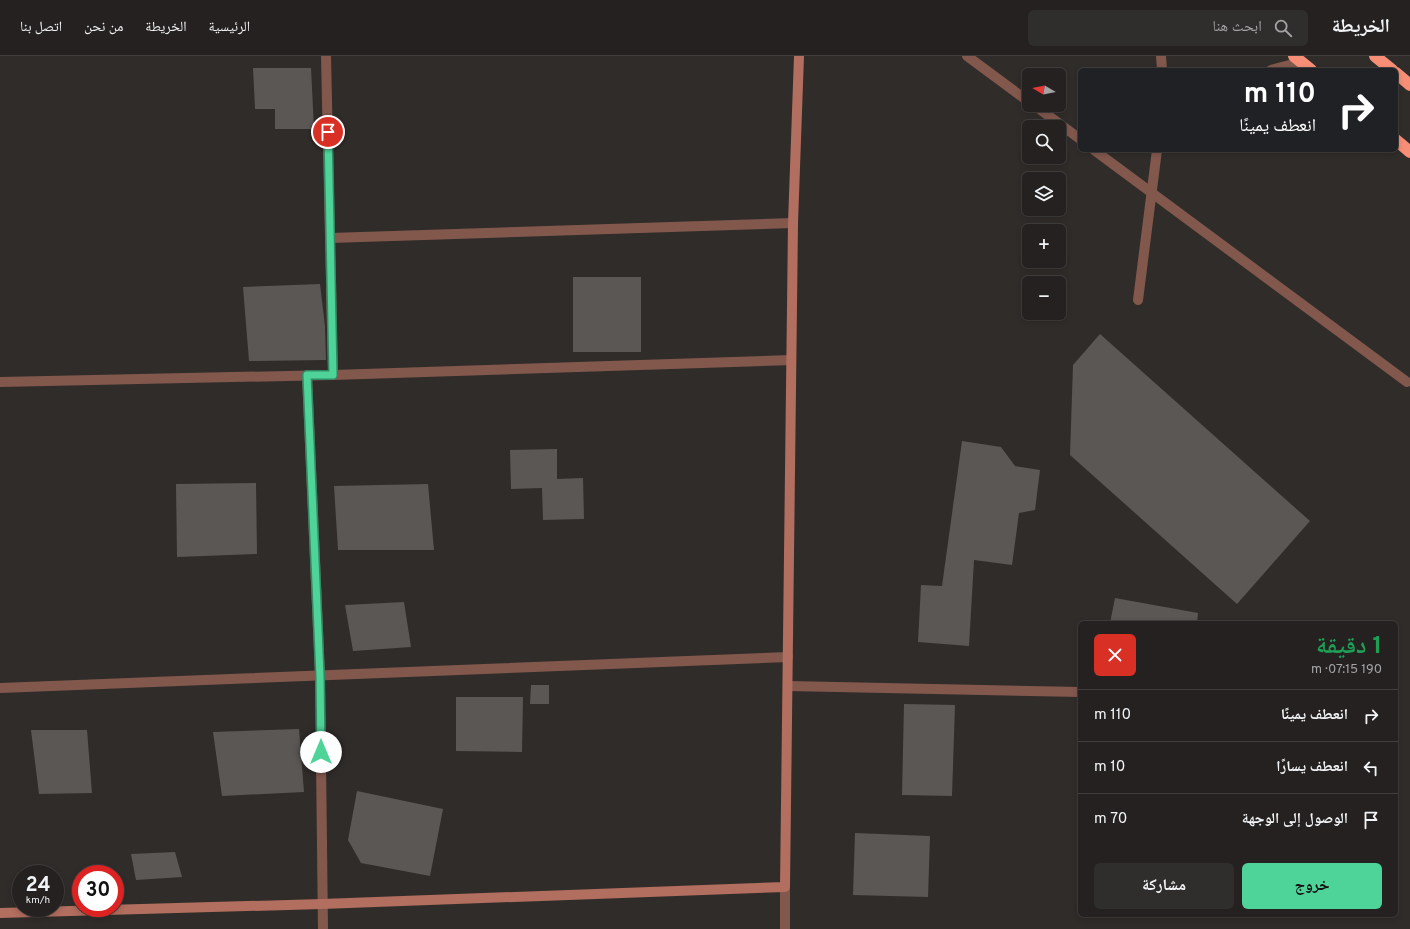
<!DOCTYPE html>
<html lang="ar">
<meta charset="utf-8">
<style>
:root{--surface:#242120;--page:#302e2d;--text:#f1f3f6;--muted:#a3a3a5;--line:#413e3e;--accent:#4ed399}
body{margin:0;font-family:Overpass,"Noto Naskh Arabic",sans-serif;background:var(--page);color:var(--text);direction:rtl;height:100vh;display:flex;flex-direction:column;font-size:15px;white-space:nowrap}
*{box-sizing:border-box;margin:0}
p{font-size:13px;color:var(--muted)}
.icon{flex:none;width:22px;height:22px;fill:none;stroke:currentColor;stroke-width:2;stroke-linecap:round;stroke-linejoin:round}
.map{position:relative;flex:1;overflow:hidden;direction:ltr}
.sheet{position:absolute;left:1078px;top:565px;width:320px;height:296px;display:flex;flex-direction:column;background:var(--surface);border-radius:6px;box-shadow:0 2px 6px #0003,0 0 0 1px var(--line);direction:rtl}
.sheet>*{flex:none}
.guide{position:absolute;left:1078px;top:12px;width:320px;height:84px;border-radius:6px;box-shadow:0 2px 6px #0003,0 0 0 1px var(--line);direction:rtl;background:#202124;color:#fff;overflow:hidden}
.needle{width:26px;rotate:280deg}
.controls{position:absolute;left:1022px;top:12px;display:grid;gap:8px}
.controls a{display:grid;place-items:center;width:44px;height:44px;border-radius:6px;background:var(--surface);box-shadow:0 2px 6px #0003,0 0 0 1px var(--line);font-size:20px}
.speed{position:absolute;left:12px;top:809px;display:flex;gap:8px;font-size:20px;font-weight:700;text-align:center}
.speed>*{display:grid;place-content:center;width:52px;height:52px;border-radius:50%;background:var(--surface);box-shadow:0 2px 6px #0003,0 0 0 1px var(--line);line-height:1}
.speed small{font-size:10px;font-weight:400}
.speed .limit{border:6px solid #d22;background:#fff;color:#111}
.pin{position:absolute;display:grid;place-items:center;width:34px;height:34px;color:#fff;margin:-17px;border:2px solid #fff;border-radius:50%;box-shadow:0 1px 4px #0007}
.me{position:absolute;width:44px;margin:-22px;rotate:0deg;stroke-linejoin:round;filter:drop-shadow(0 0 3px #0008)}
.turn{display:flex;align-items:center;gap:14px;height:84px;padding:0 16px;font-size:18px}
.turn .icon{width:52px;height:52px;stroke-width:2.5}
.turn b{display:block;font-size:28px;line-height:34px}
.round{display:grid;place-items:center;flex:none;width:42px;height:42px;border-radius:6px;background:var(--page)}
.summary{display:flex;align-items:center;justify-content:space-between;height:68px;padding:0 16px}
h1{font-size:24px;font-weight:700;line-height:30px;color:#1e9e55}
.primary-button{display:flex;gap:8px;margin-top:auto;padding:8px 16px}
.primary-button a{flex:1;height:46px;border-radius:6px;background:var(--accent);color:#111;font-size:16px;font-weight:700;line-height:46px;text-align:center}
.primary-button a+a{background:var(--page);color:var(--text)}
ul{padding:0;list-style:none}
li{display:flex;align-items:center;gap:12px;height:52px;padding:0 16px;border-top:1px solid var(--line)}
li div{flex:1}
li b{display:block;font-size:15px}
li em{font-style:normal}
header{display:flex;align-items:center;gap:24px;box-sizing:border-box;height:56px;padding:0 20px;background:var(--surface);border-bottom:1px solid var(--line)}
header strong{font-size:19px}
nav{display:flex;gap:22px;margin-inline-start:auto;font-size:14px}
.search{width:280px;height:36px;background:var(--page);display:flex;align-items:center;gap:10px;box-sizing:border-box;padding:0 14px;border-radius:6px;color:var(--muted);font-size:15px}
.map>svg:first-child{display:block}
.building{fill:#5b5755}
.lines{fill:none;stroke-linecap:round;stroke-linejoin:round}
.lane{stroke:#82584d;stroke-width:10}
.street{stroke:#82584d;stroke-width:10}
.secondary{stroke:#b26e5e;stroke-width:10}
.highway{stroke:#f78e76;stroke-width:12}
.route-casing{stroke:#338963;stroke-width:10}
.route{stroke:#4ed399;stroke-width:7}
</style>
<header>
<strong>الخريطة</strong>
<div class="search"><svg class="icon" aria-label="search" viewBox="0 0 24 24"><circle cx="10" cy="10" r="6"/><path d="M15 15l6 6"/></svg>ابحث هنا</div>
<nav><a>الرئيسية</a><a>الخريطة</a><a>من نحن</a><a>اتصل بنا</a></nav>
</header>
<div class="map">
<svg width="1410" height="873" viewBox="0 0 1410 873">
<rect width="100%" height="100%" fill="#302c2a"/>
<!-- building -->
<g class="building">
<path d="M253,12H311L314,73H275V53H255Z"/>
<rect x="573" y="221" width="68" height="75"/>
<path d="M320,228L325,270L326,304L249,305L243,231Z"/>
<path d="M1100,278L1310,465L1237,548L1070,399L1073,309Z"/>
<path d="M962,385L1001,391L1015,410L1040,414L1035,454L1019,457L1012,509L974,504L969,590L918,586L921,529L942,530Z"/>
<path d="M557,393V423L583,422L584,463L543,464L542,432L511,433L510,394Z"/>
<path d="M256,427L257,498L177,501L176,428Z"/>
<path d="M428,428L434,494H338L334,430Z"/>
<path d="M1115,542L1198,557L1197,567H1110Z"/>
<path d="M404,546L411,591L353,595L345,549Z"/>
<path d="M531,629H549V648H530Z"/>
<path d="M456,641H523L522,696L456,695Z"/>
<path d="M904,648L955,649L952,740L902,739Z"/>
<path d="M299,673L304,736L222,740L213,676Z"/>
<path d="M31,674H87L92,737L39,738Z"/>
<path d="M357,735L443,753L430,820L361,807L348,784Z"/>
<path d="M855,777L930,780L928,841L853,839Z"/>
<path d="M175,796L182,821L136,824L131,798Z"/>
</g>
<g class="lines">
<!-- lane -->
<g class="lane">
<path d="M326,0L333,319"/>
<path d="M967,0L1029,46"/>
<path d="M1161,0L1162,14"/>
<path d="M1271,14L1301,6"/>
<path d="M1034,49L1080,83"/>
<path d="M1094,94L1407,326"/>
<path d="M330,182L793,167"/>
<path d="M1138,244L1157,94"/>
<path d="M0,326L333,319L791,304"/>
<path d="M788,630L1080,636"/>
</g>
<!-- street -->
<g class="street">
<path d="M307,319L320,620L323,873"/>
<path d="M0,632L788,601"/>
<path d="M785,873V831"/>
</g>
<!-- secondary -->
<path class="secondary" d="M0,857L322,848L785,831L793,167L799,0"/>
<!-- highway -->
<g class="highway">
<path d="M1294,0L1311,14"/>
<path d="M1375,0L1392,14"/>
<path d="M1396,17L1410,29"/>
<path d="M1396,84L1410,96"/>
</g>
</g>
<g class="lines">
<!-- route casing -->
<g class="route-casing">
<path id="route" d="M321,696L320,620L307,319H333L328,76"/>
</g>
<!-- route -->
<use href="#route" class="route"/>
</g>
</svg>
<div class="controls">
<a><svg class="needle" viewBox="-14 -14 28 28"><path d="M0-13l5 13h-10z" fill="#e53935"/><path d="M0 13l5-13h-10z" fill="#a3a3a5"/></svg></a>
<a><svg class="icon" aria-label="search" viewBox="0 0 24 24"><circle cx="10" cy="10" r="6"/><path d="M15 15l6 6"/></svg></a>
<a><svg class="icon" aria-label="layers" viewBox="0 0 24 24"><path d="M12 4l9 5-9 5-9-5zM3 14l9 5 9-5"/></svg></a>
<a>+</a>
<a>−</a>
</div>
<div class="speed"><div>24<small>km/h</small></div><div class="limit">30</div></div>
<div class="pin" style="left:328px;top:76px;background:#d93025"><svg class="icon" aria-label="arrive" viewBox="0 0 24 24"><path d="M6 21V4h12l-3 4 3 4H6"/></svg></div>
<svg class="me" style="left:321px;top:696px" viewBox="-20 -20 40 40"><circle r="19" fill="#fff"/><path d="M0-13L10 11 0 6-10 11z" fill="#4ed399"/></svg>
<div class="guide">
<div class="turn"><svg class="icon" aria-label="right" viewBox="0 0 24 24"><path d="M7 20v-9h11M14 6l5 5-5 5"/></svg><div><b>110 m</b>انعطف يمينًا</div></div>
</div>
<section class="sheet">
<div class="summary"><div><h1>1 دقيقة</h1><p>190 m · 07:15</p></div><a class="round" style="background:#d93025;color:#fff"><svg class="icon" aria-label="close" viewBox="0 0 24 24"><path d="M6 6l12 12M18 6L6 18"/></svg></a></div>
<ul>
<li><svg class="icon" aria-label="right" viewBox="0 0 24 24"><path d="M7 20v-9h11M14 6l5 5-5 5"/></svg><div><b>انعطف يمينًا</b></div><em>110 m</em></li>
<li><svg class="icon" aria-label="left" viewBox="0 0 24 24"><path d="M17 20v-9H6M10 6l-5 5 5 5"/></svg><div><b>انعطف يسارًا</b></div><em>10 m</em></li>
<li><svg class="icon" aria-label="arrive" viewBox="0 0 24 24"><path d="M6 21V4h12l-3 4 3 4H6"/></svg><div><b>الوصول إلى الوجهة</b></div><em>70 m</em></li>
</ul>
<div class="primary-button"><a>خروج</a><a>مشاركة</a></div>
</section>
</div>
